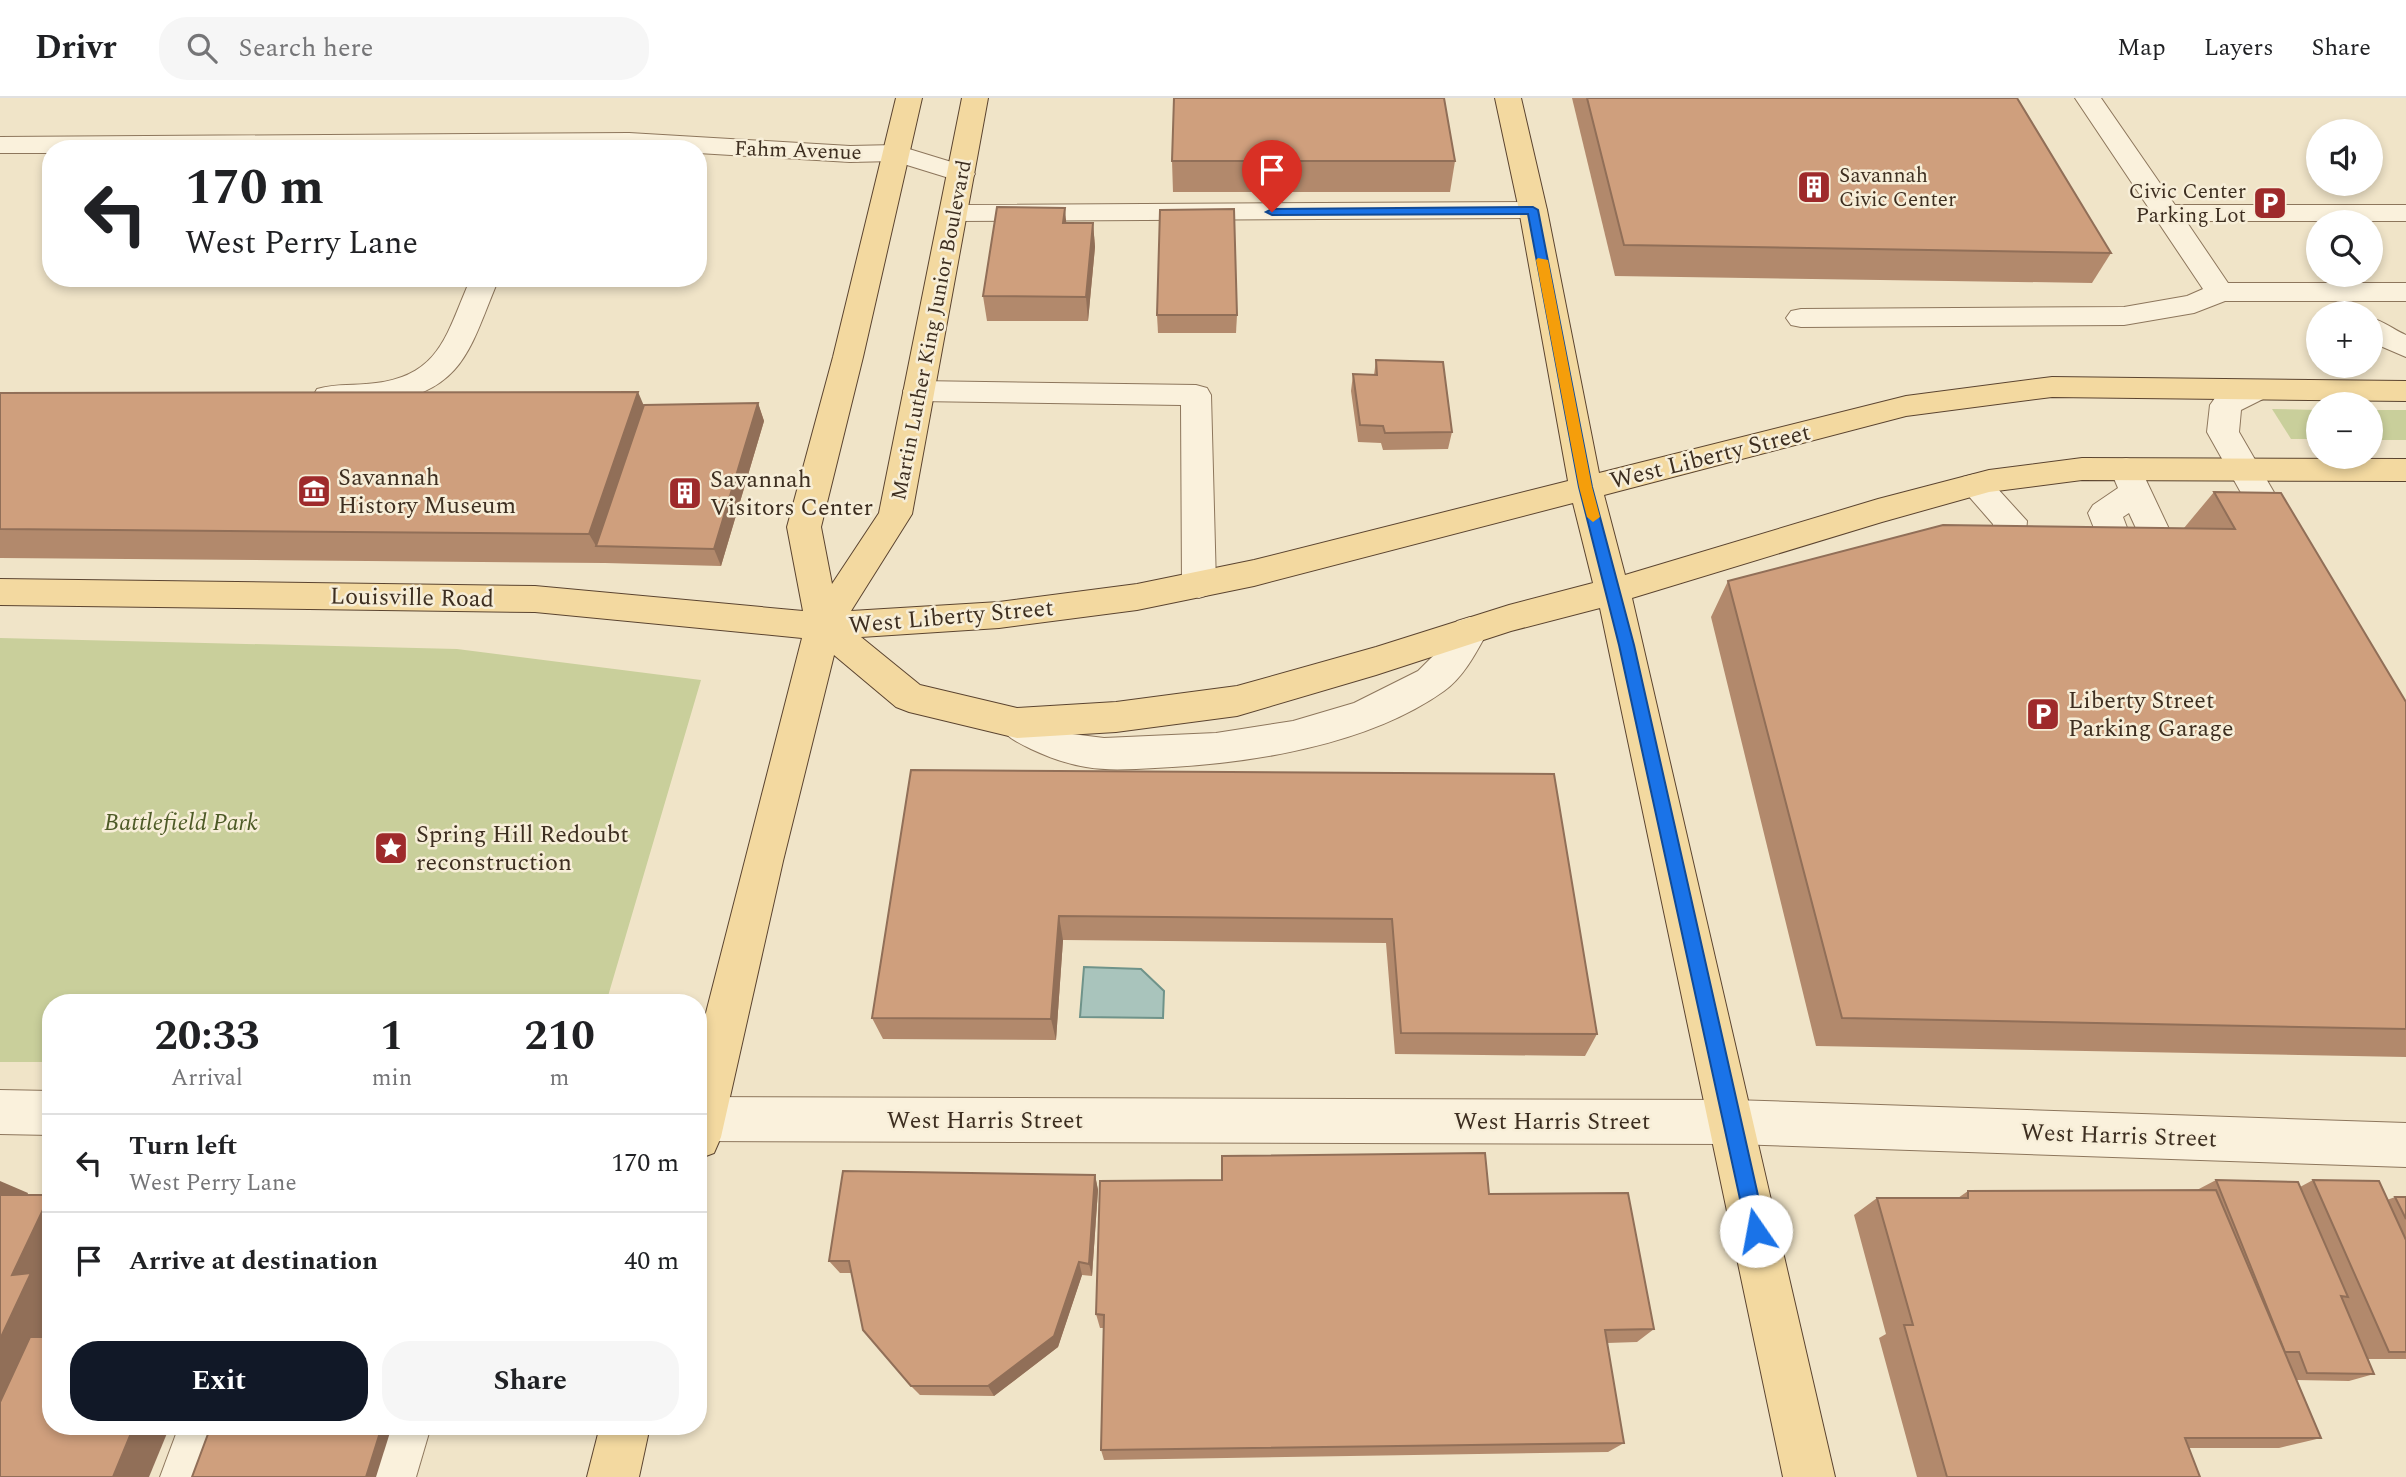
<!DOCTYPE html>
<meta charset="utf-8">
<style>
:root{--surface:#fff;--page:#f6f6f6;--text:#202124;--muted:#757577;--line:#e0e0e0;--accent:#111827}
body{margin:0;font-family:Spectral,serif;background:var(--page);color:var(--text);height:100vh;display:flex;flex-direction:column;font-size:26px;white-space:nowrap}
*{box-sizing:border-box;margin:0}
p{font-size:23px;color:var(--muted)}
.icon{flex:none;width:38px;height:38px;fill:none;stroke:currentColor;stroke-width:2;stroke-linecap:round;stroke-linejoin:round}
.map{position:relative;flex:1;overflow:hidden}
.details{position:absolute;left:42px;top:896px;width:665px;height:441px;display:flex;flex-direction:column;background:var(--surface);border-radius:28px;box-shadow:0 4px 10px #0003}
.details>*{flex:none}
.banner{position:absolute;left:42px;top:42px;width:665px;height:147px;border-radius:28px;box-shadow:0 4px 10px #0003;background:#fff;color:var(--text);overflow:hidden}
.tools{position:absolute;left:2306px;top:21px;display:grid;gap:14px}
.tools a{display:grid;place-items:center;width:77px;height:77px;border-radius:50%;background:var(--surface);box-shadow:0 4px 10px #0003;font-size:35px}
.pin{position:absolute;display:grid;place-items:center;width:60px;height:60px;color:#fff;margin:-72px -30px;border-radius:50% 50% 50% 0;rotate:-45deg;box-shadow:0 0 7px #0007}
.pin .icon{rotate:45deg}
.me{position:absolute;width:77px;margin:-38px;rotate:348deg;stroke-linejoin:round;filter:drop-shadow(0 0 5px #0008)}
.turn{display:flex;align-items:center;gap:24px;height:147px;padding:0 28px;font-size:32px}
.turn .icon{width:91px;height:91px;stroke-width:2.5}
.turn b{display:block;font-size:49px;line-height:60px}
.eta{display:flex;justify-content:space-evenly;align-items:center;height:119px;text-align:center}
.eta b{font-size:42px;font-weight:700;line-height:49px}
.cta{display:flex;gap:14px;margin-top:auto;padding:14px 28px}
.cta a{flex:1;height:80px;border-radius:28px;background:var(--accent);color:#fff;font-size:28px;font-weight:700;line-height:80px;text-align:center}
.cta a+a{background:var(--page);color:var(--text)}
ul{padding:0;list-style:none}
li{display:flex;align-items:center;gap:21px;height:98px;padding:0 28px;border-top:2px solid var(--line)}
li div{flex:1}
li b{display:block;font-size:26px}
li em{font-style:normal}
header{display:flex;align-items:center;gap:42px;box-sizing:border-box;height:98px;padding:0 35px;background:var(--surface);border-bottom:2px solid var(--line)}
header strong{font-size:33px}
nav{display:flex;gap:38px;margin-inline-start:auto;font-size:24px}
.search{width:490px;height:63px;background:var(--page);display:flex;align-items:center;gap:18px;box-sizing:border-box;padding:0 24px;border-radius:28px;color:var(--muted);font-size:26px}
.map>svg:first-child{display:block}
.green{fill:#c9cf9b}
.water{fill:#a9c4bc;stroke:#6f938a;stroke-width:2}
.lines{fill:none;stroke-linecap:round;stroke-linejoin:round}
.minor-casing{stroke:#8d765c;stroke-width:2}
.major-casing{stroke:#5b4430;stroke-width:2}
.minor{fill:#faf1dc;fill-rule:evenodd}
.major{fill:#f3d9a0;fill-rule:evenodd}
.wall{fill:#b2896c}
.shaded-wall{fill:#916f58}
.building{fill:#cf9f7d;stroke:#916f58;stroke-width:2}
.route{fill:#1a73e8;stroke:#114b97;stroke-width:2}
.slow{fill:#f59e0b}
.labels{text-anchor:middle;stroke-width:5;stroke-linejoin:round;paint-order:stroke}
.far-street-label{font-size:21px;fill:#3d2e20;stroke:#f7eed8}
.far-poi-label{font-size:21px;fill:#3d2e20;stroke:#f7eed8;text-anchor:start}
.street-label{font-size:24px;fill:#3d2e20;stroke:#f7eed8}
.poi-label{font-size:24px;fill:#3d2e20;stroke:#f7eed8;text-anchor:start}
.park-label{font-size:24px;font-style:italic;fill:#4d5a26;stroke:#f7eed8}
</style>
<header>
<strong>Drivr</strong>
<div class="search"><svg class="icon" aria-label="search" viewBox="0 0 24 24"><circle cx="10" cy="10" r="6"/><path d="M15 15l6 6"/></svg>Search here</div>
<nav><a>Map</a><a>Layers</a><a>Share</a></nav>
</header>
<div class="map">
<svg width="2406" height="1379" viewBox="0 0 2406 1379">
<rect width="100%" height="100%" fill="#f0e4c8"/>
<!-- green -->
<g class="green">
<path d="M2272,311L2319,312V341H2291Z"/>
<rect x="2371" y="312" width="35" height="30"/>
<path d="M0,540L457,551L701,582L606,905H51V964H0Z"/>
</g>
<!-- water -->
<path class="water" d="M1084,869L1141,871L1164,893L1163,920L1080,919Z"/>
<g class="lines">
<!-- minor casing -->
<g class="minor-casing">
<g id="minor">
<path d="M2075,0H2101L2175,107H2406V123H2186L2228,185H2406V203H2225L2194,215L2124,227L1801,229L1791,227L1786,220L1791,213L1801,211L2124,209L2187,198L2203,191Z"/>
<path d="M629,35L850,48L896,47L971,70L975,76L971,82L962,84L894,63L850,64L698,55V51H51V55H0V39Z"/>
<path d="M1533,104L1543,106L1547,112L1543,118L1533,120L953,123L943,121L939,115L943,109L953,107Z"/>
<path d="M471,180H499C470,249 465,293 382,305C361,308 338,311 317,305L313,298L317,291C336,285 357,288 376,285C442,277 447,233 471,180Z"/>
<path d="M2371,220C2384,223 2394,232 2406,237V259L2371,244Z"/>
<path d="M2256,282L2267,285L2271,292L2267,299L2241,312L2239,334L2301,441L2296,450L2284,453L2272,450L2207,334L2210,307L2215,300Z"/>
<path d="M918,283L1196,287L1207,290L1211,297L1216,487L1211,496L1199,500L1187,496L1182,487L1181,307L918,303L907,300L903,293L907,286Z"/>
<path d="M2126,360L2137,363L2186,467L2181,476L2169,480L2157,476L2129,415L2123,419L2141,467L2136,476L2124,480L2112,476L2088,415L2093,407L2118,390L2110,371L2115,363Z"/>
<path d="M1975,376L1987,379L2027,423L2025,445L2031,465L2026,474L2014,478L2002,474C1993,458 1991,444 1993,426L1959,387L1963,379Z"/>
<path d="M1470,519L1483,523L1488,533C1477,553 1464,579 1444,593C1367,648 1248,666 1155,670C1132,671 1109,673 1086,669C1067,666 1048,659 1031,651C1017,644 1005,639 998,625L1004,614L1017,610L1072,636L1104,640L1216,635L1293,623L1354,605L1418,573L1435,556L1457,523Z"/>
<path d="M0,992L51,993V1037L0,1036Z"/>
<path d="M698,999L1733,1002L2406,1025V1069L1733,1046L698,1043Z"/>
<path d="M179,1328H230L212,1379H160Z"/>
<path d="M381,1328H431L416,1379H364Z"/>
</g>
</g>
<!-- major casing -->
<g class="major-casing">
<g id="major">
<path d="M896,0H922L863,259L821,429L832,486L879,415L962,0H988L912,416L851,513L999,504L1137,486L1254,462L1568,383L1519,112L1495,0H1521L1547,112L1599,375L1906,298L2052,279L2406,283V303L2052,299L1906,318L1604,397L1625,477L1878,401L1989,372L2082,360L2406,361V383L2082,382L1989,394L1882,424L1632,500L1835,1379H1783L1600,510L1511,533L1376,577L1237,618L1116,634L1017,640L909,614L896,609L834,557L783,763L721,1039L714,1055L698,1061V946L802,540L535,514L0,507V481L535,488L803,513L787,429L833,259ZM1573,405L1593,485L1509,507L1376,549L1237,588L1116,604L1017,610L920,587L861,539L999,530L1137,512L1254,488Z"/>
<path d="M600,1328H650L639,1379H587Z"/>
</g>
</g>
<!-- minor -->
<use href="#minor" class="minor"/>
<!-- major -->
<use href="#major" class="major"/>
</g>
<!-- wall -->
<g class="wall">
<path d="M1572,0H2017L2111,155L2092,185L1615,178Z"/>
<path d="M1172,63H1455L1450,94H1173Z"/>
<path d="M1067,125H1093L1095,149L1088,223H987L983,198Z"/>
<path d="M1157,217H1237L1236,235H1158Z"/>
<path d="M1376,262L1452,334L1448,351L1383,352L1381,345L1358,344L1351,293L1353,276L1374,277Z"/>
<path d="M0,295L644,307L758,305L764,323L721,468L605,465L0,460Z"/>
<path d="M2214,394L2406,604V959L1816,948L1711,519L1728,483L2184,430Z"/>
<path d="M911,672L1554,676L1597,936L1585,958L1395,956L1386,845L1063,842L1056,942L883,941L872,920Z"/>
<path d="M1222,1058L1489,1096L1654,1231L1637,1244L1607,1245L1624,1345L1608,1354L1104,1362L1101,1352L1104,1230H1100L1096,1216L1221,1082Z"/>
<path d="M1095,1077L1098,1092L1092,1178L1082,1177L1058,1249L994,1298L920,1297L911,1288L851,1175H840L829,1163Z"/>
<path d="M2216,1082L2300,1089L2313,1082L2387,1102L2395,1099H2406V1261H2368L2374,1276L2349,1283L2296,1282L2321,1340L2279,1350H2189L2200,1379H1917L1879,1240L1886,1236L1854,1117L1877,1100H1958L1968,1093L2197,1092Z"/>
</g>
<!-- shaded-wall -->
<g class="shaded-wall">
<path d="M1065,110L1067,134L1063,125Z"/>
<path d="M1093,125L1095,149L1088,223L1086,199Z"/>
<path d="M638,294L651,324L596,448L589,436Z"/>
<path d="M758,305L764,323L721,468L714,451Z"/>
<path d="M1059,818L1063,842L1056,942L1051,921Z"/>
<path d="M1095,1077L1098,1092L1092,1178L1089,1166Z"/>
<path d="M0,1083L28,1095L22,1115L0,1106Z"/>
<path d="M50,1097L51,1238L0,1350V1241L12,1177Z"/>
<path d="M1079,1164L1082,1177L1058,1249L994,1298L988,1288Z"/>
<path d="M134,1328H170L149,1379H113Z"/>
<path d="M382,1328H392L376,1379H366Z"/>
</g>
<!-- building -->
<g class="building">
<path d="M1174,0H1444L1455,63H1172Z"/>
<path d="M1587,0H2017L2111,155L1624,147Z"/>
<path d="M997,109L1065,110L1063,125H1093L1086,199L983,198Z"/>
<path d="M1234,111L1237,217H1157L1160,112Z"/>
<path d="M1376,262L1443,264L1452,334L1385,335L1383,328L1360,327L1353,276L1377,277Z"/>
<path d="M638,294L589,436L0,431V295Z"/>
<path d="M758,305L714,451L596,448L644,307Z"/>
<path d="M2214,394L2281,395L2406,604V931L1842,920L1728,483L1943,427L2235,431Z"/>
<path d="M911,672L1554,676L1597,936L1401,935L1392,821L1059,818L1051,921L872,920Z"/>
<path d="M1485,1055L1489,1096L1628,1095L1654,1231L1605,1232L1624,1345L1101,1352L1104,1217L1096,1216L1100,1083L1222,1082V1058Z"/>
<path d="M843,1073L1095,1077L1089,1166L1079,1164L1054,1238L988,1288H911L863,1232L849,1163H829Z"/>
<path d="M2216,1082L2298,1084L2348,1199L2341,1198L2374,1276L2307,1275L2299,1254H2285Z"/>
<path d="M2313,1082L2379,1083L2406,1142V1254H2389Z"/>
<path d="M2216,1092L2321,1340H2185L2200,1379H1947L1904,1227H1913L1877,1100H1968V1093Z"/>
<path d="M0,1097H50L12,1177L31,1175L0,1241Z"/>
<path d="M2395,1099H2406V1121Z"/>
<path d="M30,1239H51V1328H134L113,1379H0V1304Z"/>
<path d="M211,1328H382L366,1379H192Z"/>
</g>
<!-- route -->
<path class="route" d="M1533,109L1538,112L1592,389L1634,547L1766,1133L1763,1140L1756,1143L1749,1140L1747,1133L1619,547L1579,389L1528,116L1272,117L1266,114L1272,111Z"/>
<!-- slow -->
<path class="slow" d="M1538,160L1548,162L1592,389L1600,419L1593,424L1587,419L1579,389L1536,162Z"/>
<!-- icons -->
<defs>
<g id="building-square" transform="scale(1.75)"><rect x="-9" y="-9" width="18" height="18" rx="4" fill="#9e2a2b" stroke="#f7eed8"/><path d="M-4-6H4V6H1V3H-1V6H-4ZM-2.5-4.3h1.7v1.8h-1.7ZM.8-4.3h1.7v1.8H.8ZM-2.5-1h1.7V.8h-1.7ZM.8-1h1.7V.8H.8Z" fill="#fff"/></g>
<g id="parking-square" transform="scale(1.75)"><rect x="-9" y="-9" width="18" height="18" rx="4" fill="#9e2a2b" stroke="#f7eed8"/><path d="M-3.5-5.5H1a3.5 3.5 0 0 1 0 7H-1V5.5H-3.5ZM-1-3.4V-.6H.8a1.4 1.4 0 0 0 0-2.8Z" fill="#fff"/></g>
<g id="museum-square" transform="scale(1.75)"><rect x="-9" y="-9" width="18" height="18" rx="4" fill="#9e2a2b" stroke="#f7eed8"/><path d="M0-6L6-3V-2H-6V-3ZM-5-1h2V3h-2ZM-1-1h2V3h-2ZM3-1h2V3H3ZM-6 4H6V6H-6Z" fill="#fff"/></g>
<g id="sight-square" transform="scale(1.75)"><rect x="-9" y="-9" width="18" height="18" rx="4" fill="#9e2a2b" stroke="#f7eed8"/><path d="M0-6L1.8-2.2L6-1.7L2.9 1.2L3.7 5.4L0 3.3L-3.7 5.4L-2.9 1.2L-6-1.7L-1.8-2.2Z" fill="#fff"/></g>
</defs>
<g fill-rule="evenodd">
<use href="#building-square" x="1814" y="89"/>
<use href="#parking-square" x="2270" y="105"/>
<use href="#museum-square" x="314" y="393"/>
<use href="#building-square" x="685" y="395"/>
<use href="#parking-square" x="2043" y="616"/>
<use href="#sight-square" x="391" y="750"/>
</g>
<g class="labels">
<!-- far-street labels -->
<g class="far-street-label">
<text transform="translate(798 52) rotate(2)" y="7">Fahm Avenue</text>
<text transform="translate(931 232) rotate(-79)" y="7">Martin Luther King Junior Boulevard</text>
</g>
<!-- far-poi labels -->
<g class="far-poi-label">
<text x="1839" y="84">Savannah<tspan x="1839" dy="24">Civic Center</tspan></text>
<text x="2246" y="100" text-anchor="end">Civic Center<tspan x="2246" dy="24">Parking Lot</tspan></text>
</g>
<!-- street labels -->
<g class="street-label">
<text transform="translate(1710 358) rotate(-14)" y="8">West Liberty Street</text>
<text transform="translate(412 499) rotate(1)" y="8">Louisville Road</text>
<text transform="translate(951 518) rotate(-5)" y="8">West Liberty Street</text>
<text x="985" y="1030">West Harris Street</text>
<text x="1552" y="1031">West Harris Street</text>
<text transform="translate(2119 1037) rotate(2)" y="8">West Harris Street</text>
</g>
<!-- poi labels -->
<g class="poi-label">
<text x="338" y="387">Savannah<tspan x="338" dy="28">History Museum</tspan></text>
<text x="710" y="389">Savannah<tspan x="710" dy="28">Visitors Center</tspan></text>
<text x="2068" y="610">Liberty Street<tspan x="2068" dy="28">Parking Garage</tspan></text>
<text x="416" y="744">Spring Hill Redoubt<tspan x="416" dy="28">reconstruction</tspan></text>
</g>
<!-- park labels -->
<g class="park-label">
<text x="181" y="732">Battlefield Park</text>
</g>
</g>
</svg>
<div class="tools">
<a><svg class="icon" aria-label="sound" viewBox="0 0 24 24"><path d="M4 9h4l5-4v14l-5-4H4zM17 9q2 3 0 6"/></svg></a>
<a><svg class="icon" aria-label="search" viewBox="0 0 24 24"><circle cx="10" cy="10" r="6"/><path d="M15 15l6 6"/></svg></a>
<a>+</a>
<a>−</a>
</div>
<div class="pin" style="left:1272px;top:114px;background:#d93025"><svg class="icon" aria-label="arrive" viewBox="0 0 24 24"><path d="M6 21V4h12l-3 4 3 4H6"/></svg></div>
<svg class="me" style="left:1756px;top:1133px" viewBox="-20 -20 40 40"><circle r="19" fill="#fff"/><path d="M0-13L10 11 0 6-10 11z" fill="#1a73e8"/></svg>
<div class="banner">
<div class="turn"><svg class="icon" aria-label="left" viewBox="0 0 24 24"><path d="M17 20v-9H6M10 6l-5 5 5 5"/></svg><div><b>170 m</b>West Perry Lane</div></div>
</div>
<section class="details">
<div class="eta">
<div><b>20:33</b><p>Arrival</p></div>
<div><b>1</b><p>min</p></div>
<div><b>210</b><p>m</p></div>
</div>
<ul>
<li><svg class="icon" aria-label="left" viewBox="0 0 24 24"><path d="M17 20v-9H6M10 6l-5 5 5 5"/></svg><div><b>Turn left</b><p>West Perry Lane</p></div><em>170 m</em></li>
<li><svg class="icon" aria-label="arrive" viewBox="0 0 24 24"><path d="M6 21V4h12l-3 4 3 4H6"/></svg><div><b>Arrive at destination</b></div><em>40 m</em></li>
</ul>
<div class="cta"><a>Exit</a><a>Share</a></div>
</section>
</div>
